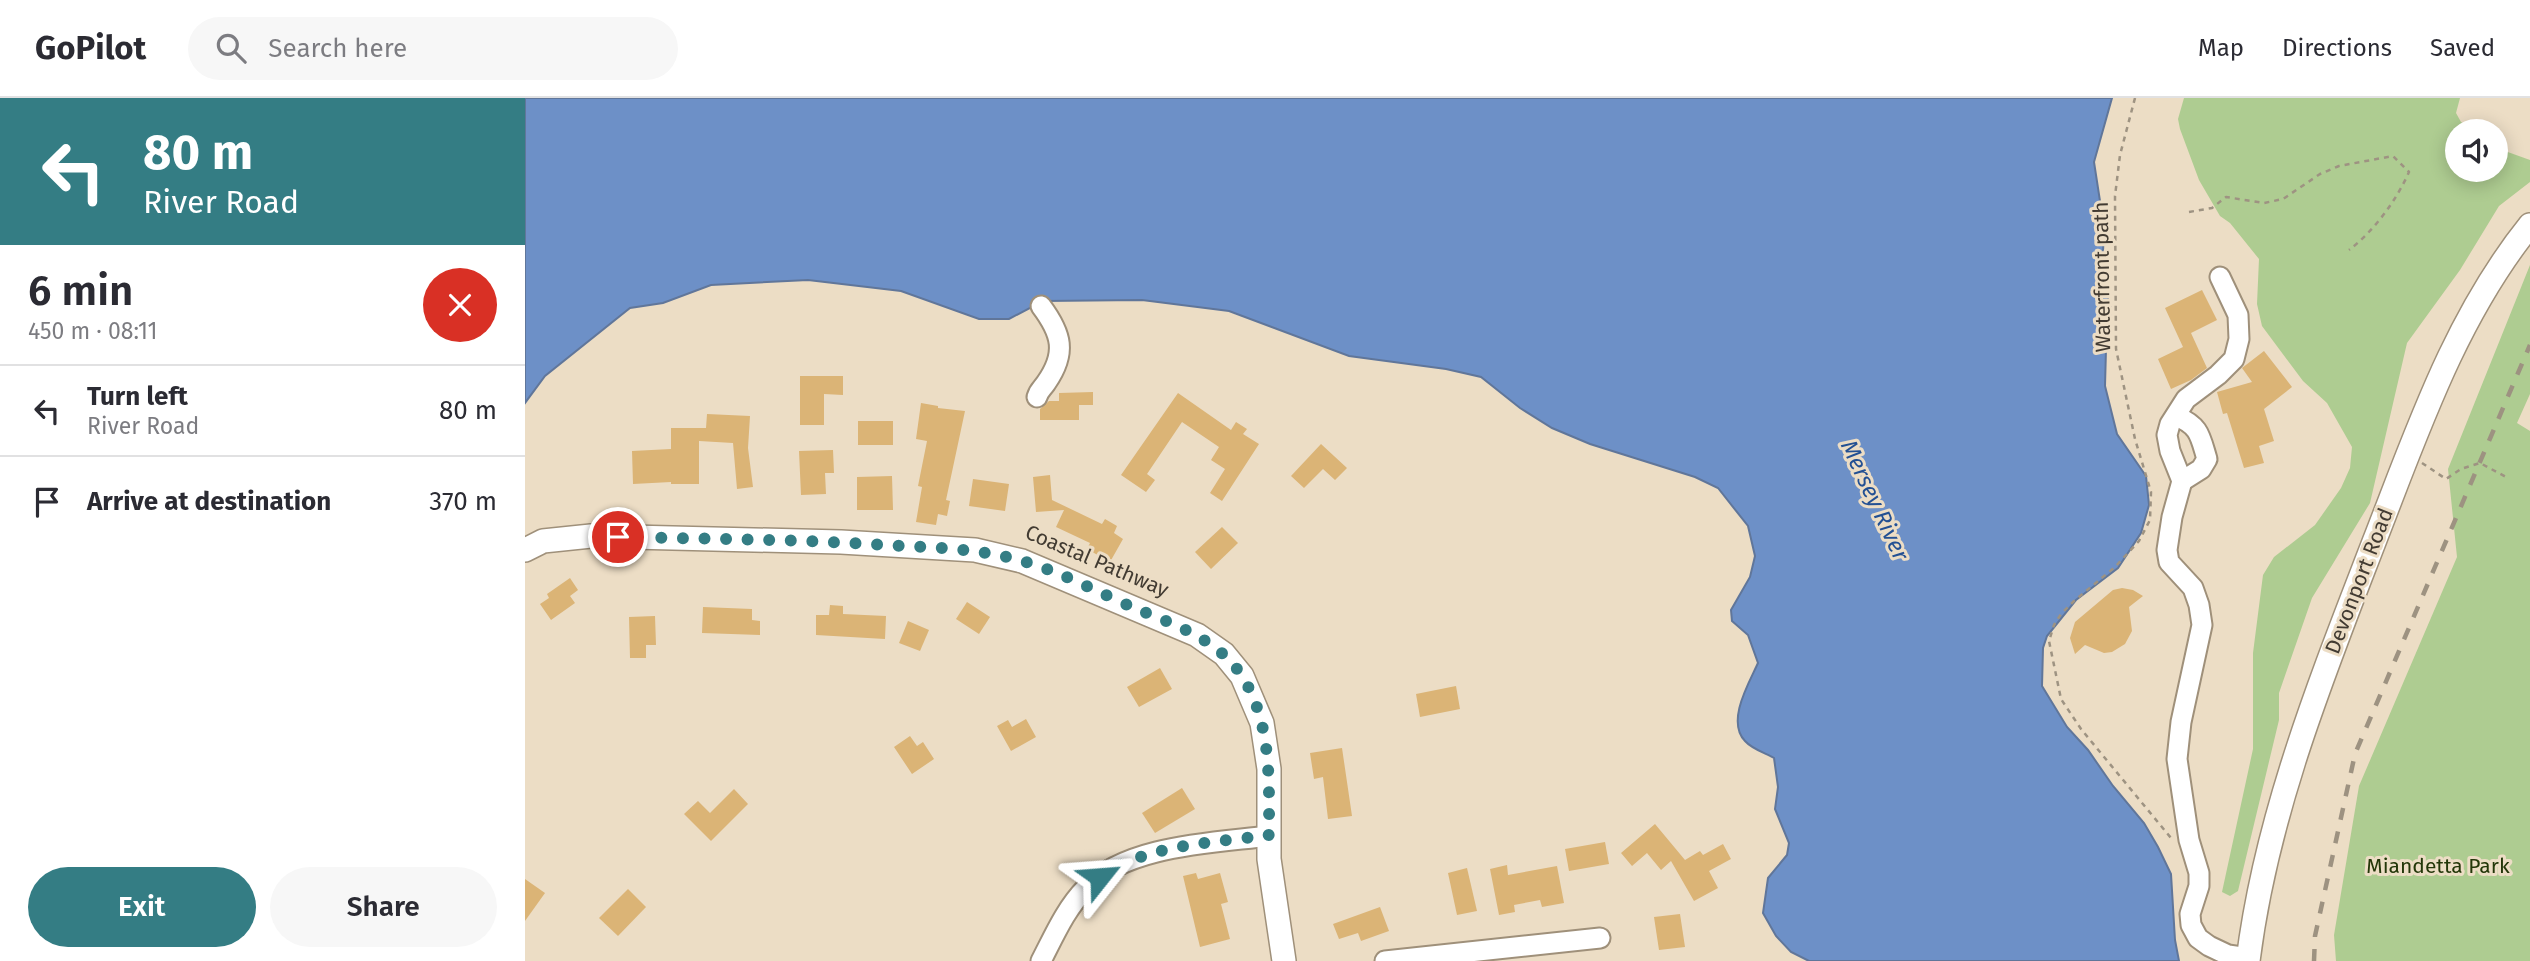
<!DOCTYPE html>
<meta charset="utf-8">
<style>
:root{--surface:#fff;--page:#f7f7f7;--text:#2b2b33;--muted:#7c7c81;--line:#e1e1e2;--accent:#347d84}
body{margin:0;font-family:"Fira Sans",sans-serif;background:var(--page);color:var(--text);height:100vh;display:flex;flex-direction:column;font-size:26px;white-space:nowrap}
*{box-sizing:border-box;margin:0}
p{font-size:23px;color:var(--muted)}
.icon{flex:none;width:38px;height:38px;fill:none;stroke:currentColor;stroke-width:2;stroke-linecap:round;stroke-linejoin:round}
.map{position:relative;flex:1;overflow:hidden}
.details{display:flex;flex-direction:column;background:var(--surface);width:525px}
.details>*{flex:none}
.top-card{background:#347d84;color:#fff;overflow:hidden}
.controls{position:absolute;left:1920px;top:21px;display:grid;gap:14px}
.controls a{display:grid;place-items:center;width:63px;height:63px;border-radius:50%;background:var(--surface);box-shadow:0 4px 18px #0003;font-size:35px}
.pin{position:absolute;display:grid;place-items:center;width:60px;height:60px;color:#fff;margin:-30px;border:4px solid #fff;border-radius:50%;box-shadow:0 2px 7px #0007}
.me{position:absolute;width:77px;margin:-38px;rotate:62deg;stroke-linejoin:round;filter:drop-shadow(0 0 5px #0008)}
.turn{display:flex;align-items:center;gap:24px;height:147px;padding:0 28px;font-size:32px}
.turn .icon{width:91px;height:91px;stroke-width:2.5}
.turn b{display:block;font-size:49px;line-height:60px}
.round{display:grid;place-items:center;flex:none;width:74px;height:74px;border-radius:37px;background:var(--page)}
.summary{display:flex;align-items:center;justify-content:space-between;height:119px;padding:0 28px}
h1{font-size:42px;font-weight:600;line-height:52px}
.button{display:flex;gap:14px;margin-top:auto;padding:14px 28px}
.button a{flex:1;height:80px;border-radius:42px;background:var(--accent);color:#fff;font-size:28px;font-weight:600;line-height:80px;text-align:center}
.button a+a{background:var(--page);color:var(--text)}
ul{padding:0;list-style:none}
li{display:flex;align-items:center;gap:21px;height:91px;padding:0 28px;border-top:2px solid var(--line)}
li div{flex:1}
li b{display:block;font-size:26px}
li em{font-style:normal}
header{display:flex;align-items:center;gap:42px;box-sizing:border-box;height:98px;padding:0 35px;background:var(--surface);border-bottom:2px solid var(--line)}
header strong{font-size:33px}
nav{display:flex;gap:38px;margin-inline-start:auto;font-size:24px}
.search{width:490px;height:63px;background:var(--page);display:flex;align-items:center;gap:18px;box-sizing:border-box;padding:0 24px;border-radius:38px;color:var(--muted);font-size:26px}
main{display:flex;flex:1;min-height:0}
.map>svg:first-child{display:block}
.green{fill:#aecc91}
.water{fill:#6d90c7;stroke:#60769a;stroke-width:2}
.building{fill:#dbb476}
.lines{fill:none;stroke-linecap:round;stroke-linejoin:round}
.minor-casing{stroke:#9f907a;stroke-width:23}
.major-casing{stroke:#9f907a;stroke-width:26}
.path{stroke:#9e9382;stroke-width:2.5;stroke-dasharray:5 5;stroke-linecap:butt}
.minor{stroke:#fff;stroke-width:19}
.major{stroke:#fff;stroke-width:23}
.rail{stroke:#9d9281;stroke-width:4.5;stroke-dasharray:12 12;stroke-linecap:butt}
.route{stroke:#347d84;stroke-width:12;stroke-dasharray:0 21.6}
.labels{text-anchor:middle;stroke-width:6;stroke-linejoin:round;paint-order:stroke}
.street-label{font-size:21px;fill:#423b32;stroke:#ecddc5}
.park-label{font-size:21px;fill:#233709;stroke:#ecddc5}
.water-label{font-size:23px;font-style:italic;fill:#235093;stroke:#ecddc5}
</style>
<header>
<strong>GoPilot</strong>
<div class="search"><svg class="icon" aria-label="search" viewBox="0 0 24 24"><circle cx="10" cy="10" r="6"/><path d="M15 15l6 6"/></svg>Search here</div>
<nav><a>Map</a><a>Directions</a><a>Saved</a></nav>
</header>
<main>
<section class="details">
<div class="top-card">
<div class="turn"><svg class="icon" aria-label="left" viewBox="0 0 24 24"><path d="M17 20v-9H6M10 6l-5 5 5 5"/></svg><div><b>80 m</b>River Road</div></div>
</div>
<div class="summary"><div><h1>6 min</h1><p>450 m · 08:11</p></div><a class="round" style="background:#d93025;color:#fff"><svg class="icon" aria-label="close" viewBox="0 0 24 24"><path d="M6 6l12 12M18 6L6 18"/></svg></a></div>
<ul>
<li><svg class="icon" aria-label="left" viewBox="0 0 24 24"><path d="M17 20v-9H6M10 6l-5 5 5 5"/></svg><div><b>Turn left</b><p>River Road</p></div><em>80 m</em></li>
<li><svg class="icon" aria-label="arrive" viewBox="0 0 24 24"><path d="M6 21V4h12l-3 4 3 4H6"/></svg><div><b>Arrive at destination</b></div><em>370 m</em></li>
</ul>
<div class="button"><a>Exit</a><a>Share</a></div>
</section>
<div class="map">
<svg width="2005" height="863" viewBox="0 0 2005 863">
<rect width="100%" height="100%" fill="#ecddc5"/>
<!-- green -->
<g class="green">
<path d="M1659,0H1935L1931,15L1936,24L1950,33H1932V72H1970L1971,47L1980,53L2005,62V84L1974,108L1935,172L1882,245L1845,405L1787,500L1754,595V622L1713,793L1705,798L1697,794L1728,651V555L1738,477L1749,459L1790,427L1816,390L1825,370L1827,349L1802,305L1778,283L1737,228L1732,206L1734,161L1705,125L1695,118L1674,82L1655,31L1653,21Z"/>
<path d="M2005,167V296L1992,325L2005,333V863H1811L1809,837L1834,688L1932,459L1923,371Z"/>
</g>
<!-- water -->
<path class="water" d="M0,0H1587L1569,64L1579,129L1577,180L1586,211L1581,251L1580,288L1592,336L1621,378L1624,407L1616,435L1593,470L1551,502L1522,538L1518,550L1517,588L1542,629L1563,652L1588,688L1619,725L1633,749L1646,776L1650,842L1654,863H1284L1266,854L1251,838L1238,815L1243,780L1262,757L1264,745L1250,711L1253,689L1249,660C1240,655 1227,651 1220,643C1201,623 1224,585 1233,565L1223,537L1207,523L1206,512L1225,479L1230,458L1223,428L1193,390L1170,379L1065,346L1027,330L995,310L956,279L921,271L824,258L704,213L617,202L518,203L484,221H454L376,193L283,182L186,187L138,205L105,210L20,278L0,305Z"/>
<!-- building -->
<g class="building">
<path d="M1677,192L1692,222L1666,235L1682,270L1666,282L1646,291L1633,261L1658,249L1640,210Z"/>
<path d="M1739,253L1767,289L1739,311L1749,343L1734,348L1739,365L1719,370L1702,315L1698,316L1692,294L1727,284L1717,270Z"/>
<path d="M275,278H318V297L299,296V327H275Z"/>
<path d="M568,294V307H554V322H515V311L524,303H534V295Z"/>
<path d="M653,295L706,332L711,324L722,331L718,336L734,346L697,403L685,395L700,371L686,362L694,349L657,324L622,376L630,382L621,394L596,377Z"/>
<path d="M396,305L413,308V310L440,313L421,402L425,403L422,418L413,416L411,427L391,424L397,389L393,388L402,343L391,341Z"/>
<path d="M182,316L225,318L223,350L228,389L212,391L208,345L174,343V386H146V384L108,386L107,353L146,351V330H181Z"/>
<rect x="333" y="323" width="35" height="24"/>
<path d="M796,346L822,370L810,382L798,371L779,390L766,378Z"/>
<path d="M308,352L309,375H300L301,396L276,397L274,353Z"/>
<path d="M525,377L527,402L577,426L580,421L592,428L589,435L598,441L585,464L562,451L565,445L531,429L539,412L511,414L508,379Z"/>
<path d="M367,378L368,412H332V379Z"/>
<path d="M448,381L484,386L480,413L444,408Z"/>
<path d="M697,429L713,445L686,471L670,454Z"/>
<path d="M45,480L53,492L45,498L50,505L26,522L15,506L24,500L22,496Z"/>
<path d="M1597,490L1608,492L1618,498L1604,509L1607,533L1600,546L1587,554L1579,555L1560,547L1550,556L1545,540L1550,524L1588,492Z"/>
<path d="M442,504L465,519L454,536L431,521Z"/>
<path d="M305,507L318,508V516L361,518L360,541L291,537V517H304Z"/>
<path d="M178,509L227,511V522L235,523V537L177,535Z"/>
<path d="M130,518L131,547H121V560H105L104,519Z"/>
<path d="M383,523L404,532L395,553L374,545Z"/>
<path d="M635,570L647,591L614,609L602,589Z"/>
<path d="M931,588L935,611L895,619L891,596Z"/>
<path d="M501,621L511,639L486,653L472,628L483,622L487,629Z"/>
<path d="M385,638L392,648L398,644L409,661L387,676L369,649Z"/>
<path d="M817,650L827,718L803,721L798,679L789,681L785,655Z"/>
<path d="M657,690L670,711L630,735L617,715Z"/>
<path d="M209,691L223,706L186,743L159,716L173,703L185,715Z"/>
<path d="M1130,726L1160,762L1175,753L1178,757L1198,746L1206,761L1184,773L1193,790L1169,803L1146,763L1136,772L1122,755L1107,768L1096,755Z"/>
<path d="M1080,744L1084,766L1044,773L1040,751Z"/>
<path d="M982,767L983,777L1032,768L1039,805L1017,809L1015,802L989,807L990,814L974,817L965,771Z"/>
<path d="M942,770L952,813L932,817L923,775Z"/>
<path d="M671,775L673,781L695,775L703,804L696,806L705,841L675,849L658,778Z"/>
<path d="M0,781L20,795L0,823Z"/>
<path d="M103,791L121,809L93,838L74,820Z"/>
<path d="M855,809L864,833L836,843L833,835L814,841L808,826Z"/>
<path d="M1155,816L1160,849L1134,852L1129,819Z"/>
</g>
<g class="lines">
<!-- minor casing -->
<g class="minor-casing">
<g id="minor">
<path d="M1695,179L1713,217L1714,241L1709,261L1693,277L1661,301L1645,326L1642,337L1645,353L1657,383L1647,419L1642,452L1644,464L1668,490L1674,507L1677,527L1656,624L1652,661L1664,742L1674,775V788L1665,816L1666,827L1673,840L1684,848L1703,857L1724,860"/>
<path d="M512,299C514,292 517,291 521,285C542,255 537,236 516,208"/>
<path d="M1651,318C1675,328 1675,338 1682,361L1676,371L1657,383"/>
<path d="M516,863C529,838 541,810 561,790C601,747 689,745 744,738"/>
<path d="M860,863L1075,840"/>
</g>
</g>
<!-- major casing -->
<g class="major-casing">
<g id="major">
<path d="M0,452L18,443L66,438L316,444L450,452L497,463L672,537L699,556L717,578L737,625L744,671V761L759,863"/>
<path d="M1723,863C1741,717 1797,579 1849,444C1892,334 1930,220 2005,127"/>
</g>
</g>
<!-- path -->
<g class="path">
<path d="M1610,0L1595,57L1590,98L1591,251L1610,341L1626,394L1625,422L1614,443L1590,469L1549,503L1536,516L1529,527L1524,543L1536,601L1556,631L1646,740"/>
<path d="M1664,114L1687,110L1701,99L1739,105L1758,101L1795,76L1814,68L1868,58L1884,74C1871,103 1849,133 1824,152"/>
<path d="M1897,365L1921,381L1936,371L1955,365L1983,380"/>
</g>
<!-- minor -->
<use href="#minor" class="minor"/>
<!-- major -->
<use href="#major" class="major"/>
<!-- rail -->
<path class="rail" d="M1789,863L1790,838L1830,656L2005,247"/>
</g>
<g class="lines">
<!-- route -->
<path class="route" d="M93,439C182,441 270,441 358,447C404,449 450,450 494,462C533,472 574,495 612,511C650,527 693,541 717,578C747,625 744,684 744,737C688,745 622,746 575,779"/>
</g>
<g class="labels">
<!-- street labels -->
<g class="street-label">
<text transform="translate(1577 179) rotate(-91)" y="7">Waterfront path</text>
<text transform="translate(572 463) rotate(23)" y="7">Coastal Pathway</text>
<text transform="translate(1834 483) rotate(-69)" y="7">Devonport Road</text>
</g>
<!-- park labels -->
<g class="park-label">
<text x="1913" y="775">Miandetta Park</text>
</g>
<!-- water labels -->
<g class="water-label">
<text transform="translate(1350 402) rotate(65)" y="8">Mersey River</text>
</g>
</g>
</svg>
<div class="controls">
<a><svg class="icon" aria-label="sound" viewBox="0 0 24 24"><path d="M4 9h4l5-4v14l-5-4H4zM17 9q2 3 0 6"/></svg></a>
</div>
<div class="pin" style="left:93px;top:439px;background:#d93025"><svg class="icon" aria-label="arrive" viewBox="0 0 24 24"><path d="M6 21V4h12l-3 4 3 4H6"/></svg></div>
<svg class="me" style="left:575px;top:779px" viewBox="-20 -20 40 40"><path d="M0-17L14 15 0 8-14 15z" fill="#347d84" stroke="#fff" stroke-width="4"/></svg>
</div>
</main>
